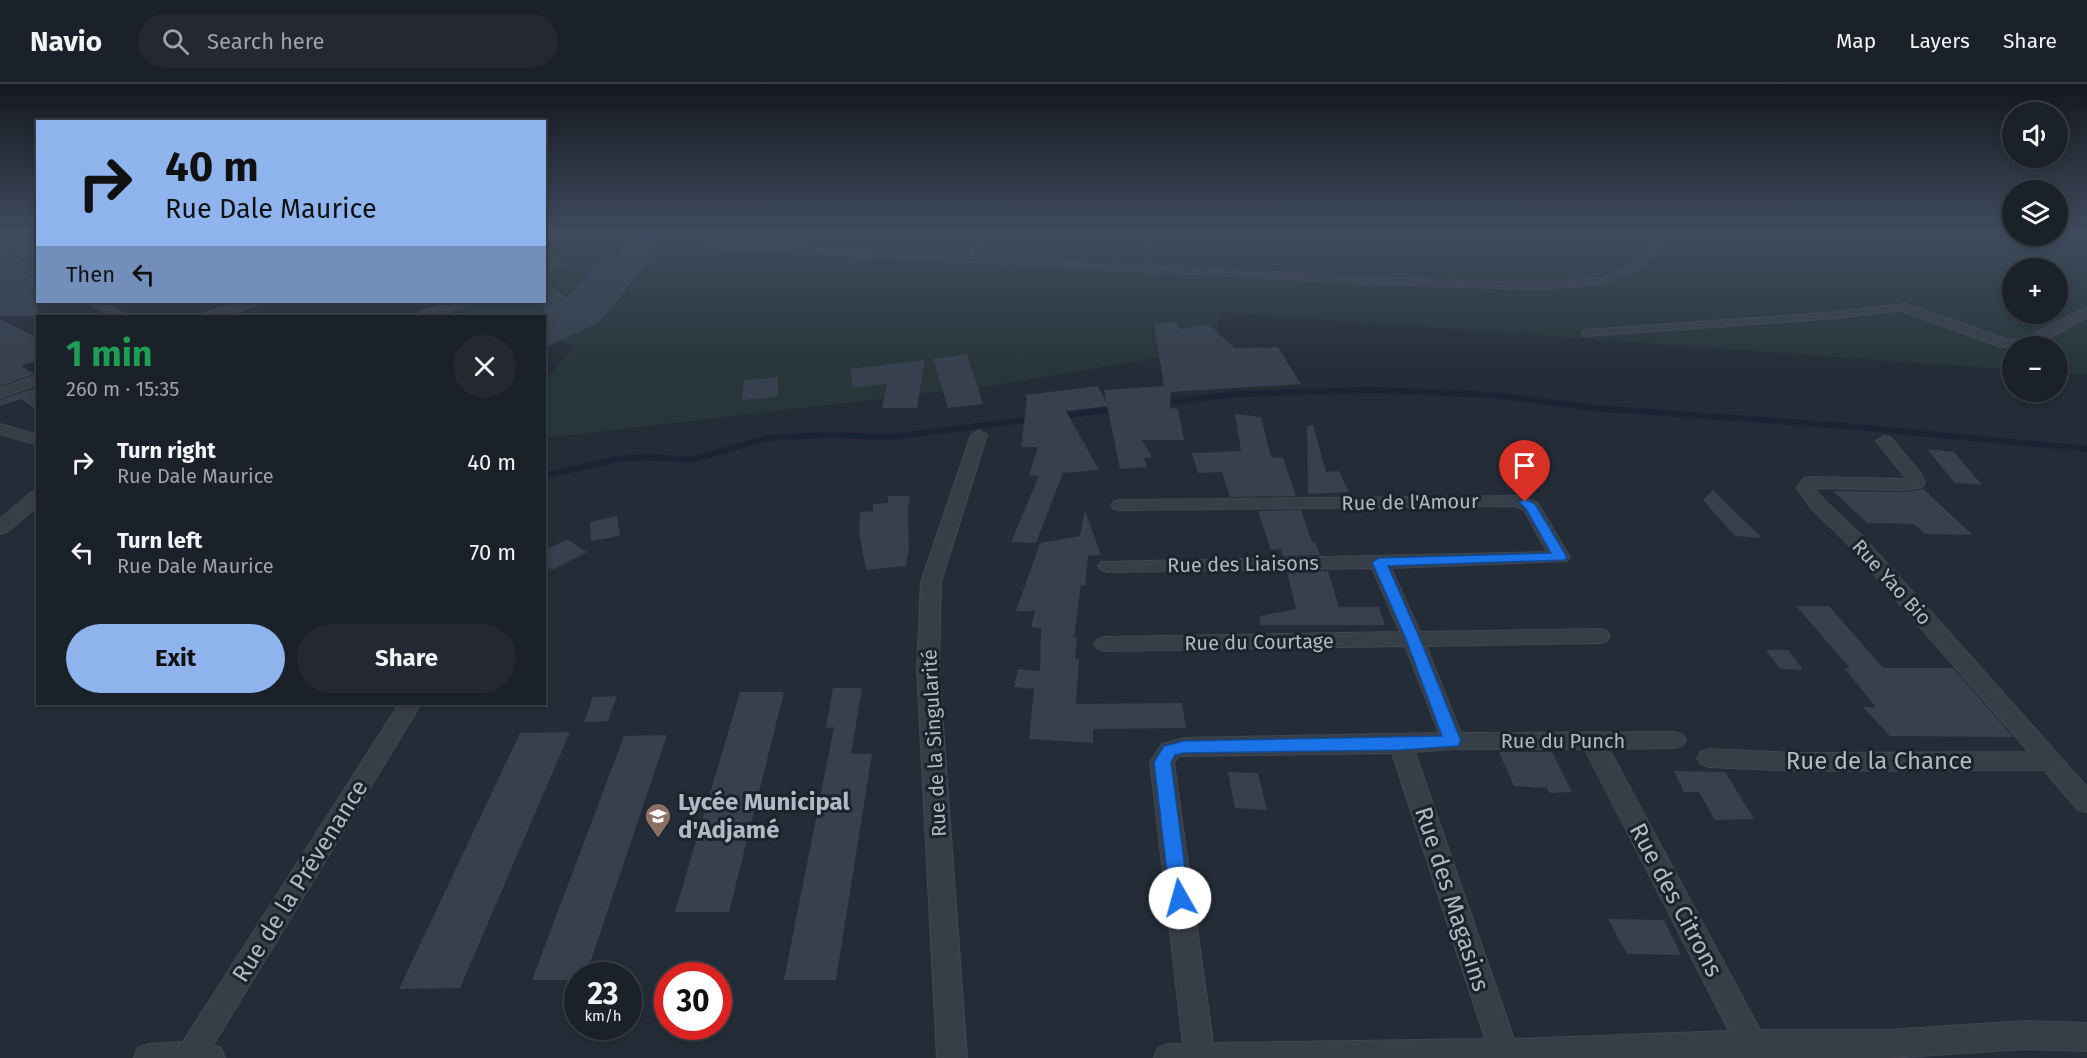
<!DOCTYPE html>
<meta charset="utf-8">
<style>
:root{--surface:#1b2129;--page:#242931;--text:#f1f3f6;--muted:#a0a3a8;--line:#393e46;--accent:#8fb3ec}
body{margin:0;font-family:"Fira Sans",sans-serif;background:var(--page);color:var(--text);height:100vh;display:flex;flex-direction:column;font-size:22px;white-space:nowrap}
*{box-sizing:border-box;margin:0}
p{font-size:20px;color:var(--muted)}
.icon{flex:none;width:33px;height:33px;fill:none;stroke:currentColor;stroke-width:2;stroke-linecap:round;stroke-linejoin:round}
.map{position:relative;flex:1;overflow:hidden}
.drawer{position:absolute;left:36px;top:231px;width:510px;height:390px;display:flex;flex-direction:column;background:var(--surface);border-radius:0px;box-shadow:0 3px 9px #0003,0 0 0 2px var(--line)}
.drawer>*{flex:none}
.guide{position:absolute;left:36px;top:36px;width:510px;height:183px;border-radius:0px;box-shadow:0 3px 9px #0003,0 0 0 2px var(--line);background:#8fb3ec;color:#111;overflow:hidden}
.buttons{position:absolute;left:2002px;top:18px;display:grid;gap:12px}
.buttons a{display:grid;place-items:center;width:66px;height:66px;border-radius:50%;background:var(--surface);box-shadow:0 3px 9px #0003,0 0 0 2px var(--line);font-size:30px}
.speed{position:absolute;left:564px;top:878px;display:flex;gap:12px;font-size:30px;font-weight:700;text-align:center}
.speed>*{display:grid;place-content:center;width:78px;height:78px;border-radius:50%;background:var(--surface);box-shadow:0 3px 9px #0003,0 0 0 2px var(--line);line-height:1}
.speed small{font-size:15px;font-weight:400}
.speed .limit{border:9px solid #d22;background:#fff;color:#111}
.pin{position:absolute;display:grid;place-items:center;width:51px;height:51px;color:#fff;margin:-62px -26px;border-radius:50% 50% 50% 0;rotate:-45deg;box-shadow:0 0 6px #0007}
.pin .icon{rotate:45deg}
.me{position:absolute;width:66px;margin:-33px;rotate:353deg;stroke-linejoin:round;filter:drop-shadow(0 0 4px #0008)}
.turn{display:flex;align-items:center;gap:21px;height:126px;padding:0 30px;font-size:27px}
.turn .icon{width:78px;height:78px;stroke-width:2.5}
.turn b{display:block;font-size:42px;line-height:51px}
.then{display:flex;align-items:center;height:57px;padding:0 30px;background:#0003;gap:12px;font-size:22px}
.round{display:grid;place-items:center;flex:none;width:63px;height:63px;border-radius:32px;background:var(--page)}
.overview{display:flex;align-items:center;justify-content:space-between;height:102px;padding:0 30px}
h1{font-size:36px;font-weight:700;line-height:45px;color:#1e9e55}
.button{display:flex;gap:12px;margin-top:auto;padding:12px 30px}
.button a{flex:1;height:69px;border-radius:36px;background:var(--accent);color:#111;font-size:24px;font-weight:700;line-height:69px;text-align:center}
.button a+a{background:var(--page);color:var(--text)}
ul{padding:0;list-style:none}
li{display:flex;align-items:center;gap:18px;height:90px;padding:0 30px}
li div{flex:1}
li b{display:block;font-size:22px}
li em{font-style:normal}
header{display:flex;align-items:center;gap:36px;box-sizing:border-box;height:84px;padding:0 30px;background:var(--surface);border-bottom:2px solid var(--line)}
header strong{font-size:28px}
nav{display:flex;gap:33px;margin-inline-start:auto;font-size:21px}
.search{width:420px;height:54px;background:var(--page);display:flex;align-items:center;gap:15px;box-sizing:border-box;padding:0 21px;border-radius:33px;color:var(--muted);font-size:22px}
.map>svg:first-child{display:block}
.green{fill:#263639;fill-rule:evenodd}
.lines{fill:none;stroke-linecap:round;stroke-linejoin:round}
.stream{stroke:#192434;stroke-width:6}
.building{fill:#36404e}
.service-casing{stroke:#414751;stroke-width:8}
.minor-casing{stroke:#414751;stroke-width:2}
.service{stroke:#373e48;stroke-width:6}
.minor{fill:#373e48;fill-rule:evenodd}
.route{fill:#1a73e8;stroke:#114b97;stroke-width:1.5}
.labels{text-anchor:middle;stroke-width:6;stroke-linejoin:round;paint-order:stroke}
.street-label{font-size:20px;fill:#b2b9c4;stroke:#1d232d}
.near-street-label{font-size:24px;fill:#b2b9c4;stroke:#1d232d}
.near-poi-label{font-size:24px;font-weight:bold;fill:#b2b9c4;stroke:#1d232d;text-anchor:start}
</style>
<header>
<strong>Navio</strong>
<div class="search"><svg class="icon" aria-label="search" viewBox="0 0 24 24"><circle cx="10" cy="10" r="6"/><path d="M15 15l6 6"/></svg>Search here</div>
<nav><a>Map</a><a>Layers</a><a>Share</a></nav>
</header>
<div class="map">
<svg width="2087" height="974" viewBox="0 0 2087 974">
<rect width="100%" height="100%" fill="#242c37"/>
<!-- green -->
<path class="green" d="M562,149H2013V152L2087,149V291L2058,289V262H2013V286L1220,228L1216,264L990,302L545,354V296L574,262L545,253L544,232H474L423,218H544L545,156ZM2013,184H2058V230H2013Z"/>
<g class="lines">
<!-- stream -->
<g class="stream">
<path d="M1163,319L1237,310L1372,306L1495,311L1593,324L1845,342L2087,365"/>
<path d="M1062,332L1116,325"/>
<path d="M544,392L617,375L646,373L692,376L766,354L827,351L891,353L1033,335"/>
</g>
</g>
<!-- building -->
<g class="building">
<path d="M31,149H38V181L0,165V158Z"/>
<path d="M640,149H671L600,238L544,264V196L567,214L604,173L611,176L629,154Z"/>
<path d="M0,178L38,195V232H0Z"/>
<path d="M0,235L38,254V276L21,282L35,290L0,302Z"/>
<path d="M1175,238L1181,245L1208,240L1235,264L1278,263L1301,300L1171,308L1170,324L1178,325L1184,356H1142L1152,373L1144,374L1147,383L1120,385L1107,322L1066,327L1099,386L1063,389L1036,459L1011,458L1039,392L1029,391L1038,363H1021L1027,314L1025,311L1098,302L1106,318L1104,306L1164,302L1154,240Z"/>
<path d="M967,270L983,320L948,324L933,275Z"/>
<path d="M925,276L917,324H882L887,300L853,304L850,285Z"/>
<path d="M778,293V313L742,316L744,296Z"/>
<path d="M38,303V327L21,315L0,322V316Z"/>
<path d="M1235,330L1261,333L1271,373L1283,374L1296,412L1230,413L1222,388L1198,389L1192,369L1241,367Z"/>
<path d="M1313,341L1326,388L1339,387L1349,408L1308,410L1307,342Z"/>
<path d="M1927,365L1954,368L1982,401L1955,399Z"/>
<path d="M1923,405L1973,451L1925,450L1914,440L1867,439L1833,407L1905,408Z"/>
<path d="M1713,406L1762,454L1735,452L1703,416Z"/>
<path d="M888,412H910L908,425L909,464L906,482L866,486L859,449L860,428L873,427V420L888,419Z"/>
<path d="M1085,426L1101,471L1088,472L1085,502L1081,501L1074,553H1077L1075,575H1079L1076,620L1182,619L1186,644L1093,645V659L1029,655L1034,605L1014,603L1018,585L1040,587L1041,544L1031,543L1035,527H1016L1040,459L1080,452Z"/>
<path d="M1301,426L1312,458H1315L1320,471L1282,472L1281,465L1271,466L1258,427Z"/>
<path d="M617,432L620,452L591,457L590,438Z"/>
<path d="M567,455L587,468L552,486L544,480V467Z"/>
<path d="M1328,487L1339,523H1379L1385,541H1260V532L1296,525L1287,488Z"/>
<path d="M1796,522H1829L1883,584H1953L2013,653L1890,652L1863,623H1876L1844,584H1850Z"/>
<path d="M1766,566H1788L1803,586L1780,585Z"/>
<path d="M833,604H862L851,670H872L836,896H784L834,643L826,644Z"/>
<path d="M740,608H784L729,828H675Z"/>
<path d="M617,612L608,637L584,638L593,613Z"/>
<path d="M570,648L460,904L399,905L520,649Z"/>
<path d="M667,651L586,891H578V896H532L624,652Z"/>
<path d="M1499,668H1552L1572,708L1550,709L1546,704L1514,702Z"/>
<path d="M1674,687L1725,688L1754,735L1715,736L1699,708H1684Z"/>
<path d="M1228,688L1258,689L1267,726L1235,724Z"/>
<path d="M1608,835L1664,836L1681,871L1627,870Z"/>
</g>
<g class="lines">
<!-- service casing -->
<g class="service-casing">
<g id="service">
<path d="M2080,149L2087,156"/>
<path d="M709,161L1381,197L1537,202L1603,197L1633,184L1647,174L1655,162L1650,149"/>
<path d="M971,175L983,149"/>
<path d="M1146,185L1150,149"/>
<path d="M1585,249L1826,232L1904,223"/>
</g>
</g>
<!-- minor casing -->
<g class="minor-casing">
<g id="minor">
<path d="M0,167L38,184V193L0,176Z"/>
<path d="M558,176L564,180L544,190V181Z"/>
<path d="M87,218H104L128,232H111Z"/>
<path d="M240,218H259L257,221L222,232H203L205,229Z"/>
<path d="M451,218H469L467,221L436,232H417L419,229Z"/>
<path d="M1904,219L2006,255L2022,256L2087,223V233C2059,248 2030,270 1999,262L1899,226L1897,223Z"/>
<path d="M38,291V300L0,314V304Z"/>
<path d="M0,340L38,351V361L0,350Z"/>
<path d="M979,346L987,351L941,498L939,586L967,974H937L917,586L921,498L971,351Z"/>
<path d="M1884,352L1890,353L1922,391L1925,399L1922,403L1905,406L1815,404L1823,415L1861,451L1931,528L2087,703V728L2078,726L2044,686L1796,687L1709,683L1701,680L1697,674L1701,668L1709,665L1796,669L2029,668L1847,459L1810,423L1797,404L1804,394L1810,393L1907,395L1876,357Z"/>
<path d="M38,407V422L7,448L0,450V435L32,408Z"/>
<path d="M1517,412L1537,418L1570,473L1567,477L1391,484L1420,548L1600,545L1607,547L1610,552L1607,557L1600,559L1426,562L1461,649L1674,648L1682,650L1686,656L1682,662L1674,664L1609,665L1760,946H1889L2025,937L2087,939V967L2025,965L1889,974H1154L1158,964L1169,960H1183L1150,678L1162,660L1184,654L1439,649L1405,562L1105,567L1098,565L1094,560L1098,555L1105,553L1400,548L1372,484L1108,488L1101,486L1098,482L1101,478L1547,468L1524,426L1515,422L1120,426L1114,425L1111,421L1114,417L1120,416ZM1453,665H1585L1729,947L1514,955L1415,668ZM1392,669L1485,955L1213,959L1174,679L1178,673L1184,672Z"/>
<path d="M399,620H421L213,961L221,964L225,974H134L138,964L149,960L183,958Z"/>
</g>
</g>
<!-- service -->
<use href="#service" class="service"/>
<!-- minor -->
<use href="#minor" class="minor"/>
</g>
<!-- sky -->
<linearGradient id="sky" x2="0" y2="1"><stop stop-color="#14181e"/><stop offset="0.52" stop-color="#3f4b5e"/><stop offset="1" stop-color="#3f4b5e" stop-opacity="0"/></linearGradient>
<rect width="2087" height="285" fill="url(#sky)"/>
<!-- route -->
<path class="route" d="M1525,415L1535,420L1567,473L1565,476L1388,482L1420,555L1461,657L1458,662L1401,666L1184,669L1175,671L1171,679L1189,814L1186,820L1180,822L1173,820L1170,814L1154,678L1164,662L1184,657L1442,652L1406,555L1372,478L1379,474L1551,469L1526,425L1519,418Z"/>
<!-- icons -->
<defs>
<g id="school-pin" transform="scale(1.35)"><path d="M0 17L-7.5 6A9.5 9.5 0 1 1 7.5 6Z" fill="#8d6e63" stroke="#1d232d"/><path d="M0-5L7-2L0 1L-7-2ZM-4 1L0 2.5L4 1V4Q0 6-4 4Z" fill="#fff"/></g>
</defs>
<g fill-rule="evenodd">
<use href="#school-pin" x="658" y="732"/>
</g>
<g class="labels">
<!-- street labels -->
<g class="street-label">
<text transform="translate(1410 418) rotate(-1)" y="7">Rue de l'Amour</text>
<text transform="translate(1243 480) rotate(-1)" y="7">Rue des Liaisons</text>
<text transform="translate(1892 498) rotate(48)" y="7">Rue Yao Bio</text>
<text transform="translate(1259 558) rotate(-1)" y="7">Rue du Courtage</text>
<text x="1563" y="664">Rue du Punch</text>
<text transform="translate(934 659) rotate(-93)" y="7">Rue de la Singularité</text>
</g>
<!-- near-street labels -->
<g class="near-street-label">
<text x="1879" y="685">Rue de la Chance</text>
<text transform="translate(300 797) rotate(-58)" y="8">Rue de la Prévenance</text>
<text transform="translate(1452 815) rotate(72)" y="8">Rue des Magasins</text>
<text transform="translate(1676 816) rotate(62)" y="8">Rue des Citrons</text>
</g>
<!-- near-poi labels -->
<g class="near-poi-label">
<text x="678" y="726">Lycée Municipal<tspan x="678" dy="28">d'Adjamé</tspan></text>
</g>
</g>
</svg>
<div class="buttons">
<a><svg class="icon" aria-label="sound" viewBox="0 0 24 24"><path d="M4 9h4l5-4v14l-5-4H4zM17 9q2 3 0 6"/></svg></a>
<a><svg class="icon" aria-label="layers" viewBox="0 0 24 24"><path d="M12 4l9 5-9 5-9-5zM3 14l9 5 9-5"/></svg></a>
<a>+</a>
<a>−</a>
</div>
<div class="speed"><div>23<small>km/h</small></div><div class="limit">30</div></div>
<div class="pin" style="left:1525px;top:418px;background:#d93025"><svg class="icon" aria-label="arrive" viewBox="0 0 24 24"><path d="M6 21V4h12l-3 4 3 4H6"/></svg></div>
<svg class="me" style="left:1180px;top:814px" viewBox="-20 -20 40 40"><circle r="19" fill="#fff"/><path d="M0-13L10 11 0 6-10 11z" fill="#1a73e8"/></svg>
<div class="guide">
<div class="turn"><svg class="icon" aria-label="right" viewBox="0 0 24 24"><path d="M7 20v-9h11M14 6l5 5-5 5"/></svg><div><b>40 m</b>Rue Dale Maurice</div></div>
<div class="then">Then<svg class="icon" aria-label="left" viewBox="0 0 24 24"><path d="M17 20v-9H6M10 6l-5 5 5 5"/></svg></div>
</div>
<section class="drawer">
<div class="overview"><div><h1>1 min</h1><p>260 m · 15:35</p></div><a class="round"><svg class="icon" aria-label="close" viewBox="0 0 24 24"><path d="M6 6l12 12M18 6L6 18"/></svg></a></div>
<ul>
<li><svg class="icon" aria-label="right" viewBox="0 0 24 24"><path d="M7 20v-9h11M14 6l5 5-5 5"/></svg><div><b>Turn right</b><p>Rue Dale Maurice</p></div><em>40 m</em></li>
<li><svg class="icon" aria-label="left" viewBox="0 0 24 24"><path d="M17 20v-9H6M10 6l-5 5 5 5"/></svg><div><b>Turn left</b><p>Rue Dale Maurice</p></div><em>70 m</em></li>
</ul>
<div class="button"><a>Exit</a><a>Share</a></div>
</section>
</div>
